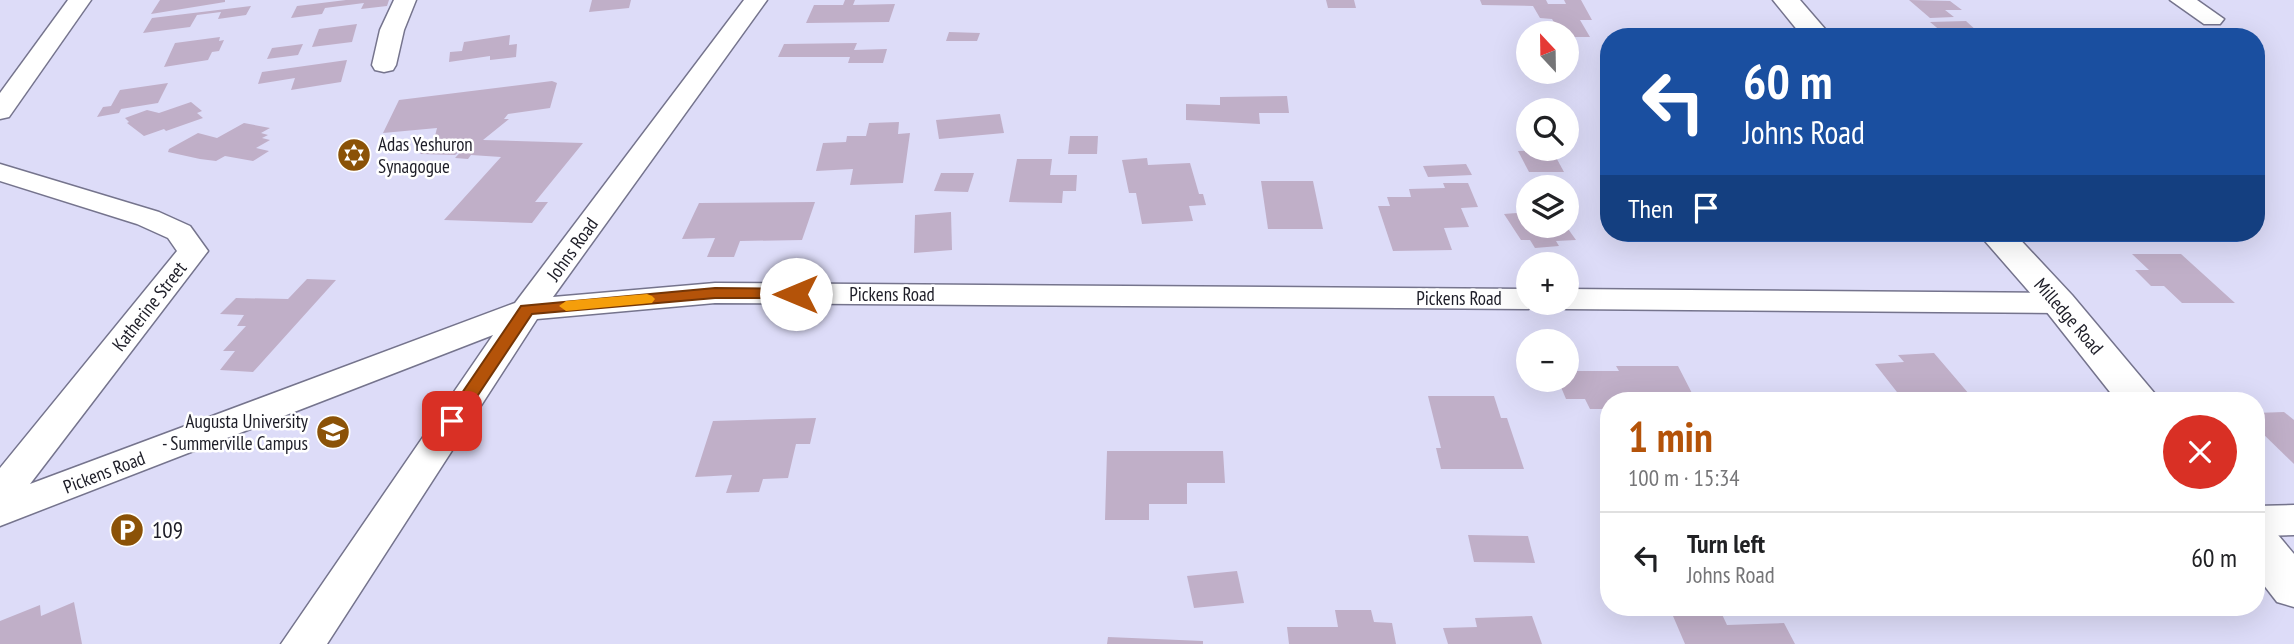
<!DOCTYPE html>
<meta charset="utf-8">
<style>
:root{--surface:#fff;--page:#f6f6f6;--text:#202124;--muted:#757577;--line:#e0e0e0;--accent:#b45309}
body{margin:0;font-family:"PT Sans Narrow",sans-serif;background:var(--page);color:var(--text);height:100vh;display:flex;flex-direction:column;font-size:26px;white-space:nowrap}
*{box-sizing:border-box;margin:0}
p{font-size:23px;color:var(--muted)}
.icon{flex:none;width:38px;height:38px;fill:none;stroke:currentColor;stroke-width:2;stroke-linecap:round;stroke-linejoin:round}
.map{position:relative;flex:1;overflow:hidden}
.details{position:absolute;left:1600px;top:392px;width:665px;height:224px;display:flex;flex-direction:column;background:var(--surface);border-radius:28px;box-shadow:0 7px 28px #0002}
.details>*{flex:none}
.hud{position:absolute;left:1600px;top:28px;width:665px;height:214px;border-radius:28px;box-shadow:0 7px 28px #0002;background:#1a4fa0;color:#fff;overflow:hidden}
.needle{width:46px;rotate:338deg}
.buttons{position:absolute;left:1516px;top:21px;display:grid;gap:14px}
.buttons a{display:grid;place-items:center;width:63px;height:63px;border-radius:50%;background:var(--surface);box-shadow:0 7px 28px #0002;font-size:35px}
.pin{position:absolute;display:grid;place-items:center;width:60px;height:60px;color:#fff;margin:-30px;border-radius:14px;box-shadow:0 4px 10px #0006}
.me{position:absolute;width:77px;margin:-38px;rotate:270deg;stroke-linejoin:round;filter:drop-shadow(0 0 5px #0008)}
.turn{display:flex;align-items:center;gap:24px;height:147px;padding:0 28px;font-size:32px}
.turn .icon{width:91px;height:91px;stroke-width:2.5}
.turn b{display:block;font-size:49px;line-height:60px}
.then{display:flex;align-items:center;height:66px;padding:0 28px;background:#0003;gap:14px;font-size:26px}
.round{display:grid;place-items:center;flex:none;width:74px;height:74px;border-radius:37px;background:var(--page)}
.overview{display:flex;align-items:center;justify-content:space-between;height:119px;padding:0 28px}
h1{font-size:42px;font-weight:800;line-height:52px;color:var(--accent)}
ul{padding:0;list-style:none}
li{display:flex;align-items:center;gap:21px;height:91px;padding:0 28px;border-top:2px solid var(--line)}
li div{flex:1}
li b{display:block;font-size:26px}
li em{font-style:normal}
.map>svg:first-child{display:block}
.building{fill:#c0afc8}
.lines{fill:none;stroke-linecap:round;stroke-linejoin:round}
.minor-casing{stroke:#75748d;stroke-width:3}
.tertiary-casing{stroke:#75748d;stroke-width:3}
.minor{fill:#fff;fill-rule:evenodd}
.tertiary{fill:#fff;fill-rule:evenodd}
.route{fill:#b45309;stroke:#753606;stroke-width:2}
.slow{fill:#f59e0b}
.labels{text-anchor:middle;stroke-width:5;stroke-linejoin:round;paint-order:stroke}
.poi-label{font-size:19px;fill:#1d1d27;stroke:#fff;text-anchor:start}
.street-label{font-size:19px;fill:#1d1d27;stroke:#fff}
.near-poi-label{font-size:23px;fill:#1d1d27;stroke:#fff;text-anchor:start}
</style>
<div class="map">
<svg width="2294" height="644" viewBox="0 0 2294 644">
<rect width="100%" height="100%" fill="#dddcf8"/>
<!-- building -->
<g class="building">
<path d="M160,0H225V2L151,14Z"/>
<path d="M346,0H389L387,6L361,9L364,3L325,8L322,14L291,18L297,6Z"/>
<path d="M592,0H631L629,8L589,12Z"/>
<path d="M845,0H855L853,5L895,4L889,22L806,23L814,5H843Z"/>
<path d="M1326,0H1354L1356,8H1328Z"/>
<path d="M1480,0H1546L1548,4H1566L1564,0H1581L1592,20H1580L1590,37H1566V33H1560L1552,19L1540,18L1533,6L1482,5Z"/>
<path d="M1909,0L1950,1L1962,10H1945L1954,17L1930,18Z"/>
<path d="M251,6L246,15L218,19L221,12L197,15L190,27L143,33L152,18Z"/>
<path d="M1966,21L1978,32H1942L1930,22Z"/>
<path d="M357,24L352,42L312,47L319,29Z"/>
<path d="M949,32L980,33L977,41H946Z"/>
<path d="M510,35L509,45L517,44L516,57L490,60V56L449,62L450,52L462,51L464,42Z"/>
<path d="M220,37L219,41L224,40L219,51L212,52L208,60L164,67L175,43Z"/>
<path d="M857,43L854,50L887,49L883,63H848L850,57H778L784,44Z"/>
<path d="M303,44L298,55L267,59L272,48Z"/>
<path d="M347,60L341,82L291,90L295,78L258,84L262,72Z"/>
<path d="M552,81L557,83L550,108L508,114L504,119H509L483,140L583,143L535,202H548L532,223L444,220L501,157L471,155L468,159L455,158L466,146L455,155L420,154L434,140L437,128L383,133L399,100Z"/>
<path d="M168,83L158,103L121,109L119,113L97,117L103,107L111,106L120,90Z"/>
<path d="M1287,96L1289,113H1259L1260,124L1186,120V104L1220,105V97Z"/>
<path d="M191,102L202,111L197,113L203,118L166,131L164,129L144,136L127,123L129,122L125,118L147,110L159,113Z"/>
<path d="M1000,114L1004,133L939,139L936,120Z"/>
<path d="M899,122L898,134L910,133L903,183L850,185L853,169L816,171L823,143L846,142L847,136H866L869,123Z"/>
<path d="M244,123L270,128L261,133L268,135L262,138L270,140L256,148L269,151L253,161L225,156L216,161L200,159L168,152L169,149L198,133L217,138Z"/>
<path d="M1070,136H1098L1097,154H1068Z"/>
<path d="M1552,150L1564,172H1529L1518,151Z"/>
<path d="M1147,158L1148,165L1190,163L1199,194H1203L1206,205L1189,206L1193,221L1142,224L1136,193H1129L1122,160Z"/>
<path d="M1017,159H1052L1050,175H1077L1076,191H1063L1062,203L1009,202Z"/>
<path d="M1466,164L1472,175L1428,177L1423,166Z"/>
<path d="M941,173H974L968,192L934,191Z"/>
<path d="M1261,181H1313L1323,229H1268Z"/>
<path d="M1443,183H1468L1478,207L1461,208L1469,227L1444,228L1452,250L1393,251L1378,206H1390L1387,197H1411L1409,189L1445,188Z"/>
<path d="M815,202L802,240L740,241L734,257H707L715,238L682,239L699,203Z"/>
<path d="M951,212L952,250L914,253L915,215Z"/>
<path d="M1528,212V226H1566L1576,240L1556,241L1559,246L1535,248L1530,240H1521L1504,214Z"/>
<path d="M2132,254H2181L2235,303H2182L2164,286H2151L2135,270H2149Z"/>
<path d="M307,279L336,280L253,372L220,370L235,351H223L246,326H237L244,315L220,314L236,298L288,299Z"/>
<path d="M1934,353L1975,401H1904L1875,364L1904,362L1898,355Z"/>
<path d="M1616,366H1678L1696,401H1608V409H1590L1585,399H1566L1558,380H1566V371H1619Z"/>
<path d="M1428,396H1494L1501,418H1507L1524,469H1441L1436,448H1441Z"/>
<path d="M2284,412L2294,420V464L2256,427V413Z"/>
<path d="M816,418L810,444H796L788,478L763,479L759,492L726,493L732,475L695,477L713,421Z"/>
<path d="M1107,451H1223L1225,483H1187V504H1149V520H1105Z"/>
<path d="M1468,535L1528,536L1535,563L1474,562Z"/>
<path d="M1237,571L1244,603L1194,608L1187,576Z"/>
<path d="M74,602L82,644H0V621L40,605L41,616Z"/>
<path d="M1719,608L1727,625L1784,623L1795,644H1685L1670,609Z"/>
<path d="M1335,610H1371L1374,622L1392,623L1396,644H1289L1287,627H1338Z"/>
<path d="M1532,616L1542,644H1448L1443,628L1477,627L1475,618Z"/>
<path d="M1108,637L1203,641V644H1107Z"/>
</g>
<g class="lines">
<!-- minor casing -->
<g class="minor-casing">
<g id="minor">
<path d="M68,0H91L9,117L0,119V93Z"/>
<path d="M394,0H416L404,30L396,65L393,70L384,72L375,70L372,65L380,30Z"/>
<path d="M744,0H767L553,297L715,283L1528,289V303H1542L1528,309L715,303L537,319L327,644H281L493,335L0,526V468L177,251L168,238L137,224L0,181V164L159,212L190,226L208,251L30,484L515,303Z"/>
<path d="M2170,0H2197L2224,19L2220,24H2204Z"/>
<path d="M1566,289L2059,293L2071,296L2075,303L2071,310L2059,313L1566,309L1555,306L1552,303H1566Z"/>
<path d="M2294,505V535L2256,536V506Z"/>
</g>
</g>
<!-- tertiary casing -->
<g class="tertiary-casing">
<g id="tertiary">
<path d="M1773,0H1800L1832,37H1803Z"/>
<path d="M1978,233H2014L2072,295L2161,401H2117L2046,311Z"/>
<path d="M2256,524L2273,529L2294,554V607L2277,602L2256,575Z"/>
</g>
</g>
<!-- minor -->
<use href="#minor" class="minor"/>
<!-- tertiary -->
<use href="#tertiary" class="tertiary"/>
</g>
<!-- route -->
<path class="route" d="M715,288L796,289L804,294L796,298H715L532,314L458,425H446L443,421L521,306Z"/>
<!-- slow -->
<path class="slow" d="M647,294L652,296L655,299L652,303L566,311L559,306L566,301Z"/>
<!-- icons -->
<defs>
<g id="synagogue-disc" transform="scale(1.75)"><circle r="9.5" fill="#8b5207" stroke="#fff"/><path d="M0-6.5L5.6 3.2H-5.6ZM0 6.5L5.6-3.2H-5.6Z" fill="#fff"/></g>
<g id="university-disc" transform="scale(1.75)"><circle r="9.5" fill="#8b5207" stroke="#fff"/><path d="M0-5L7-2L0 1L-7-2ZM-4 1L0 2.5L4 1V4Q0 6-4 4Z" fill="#fff"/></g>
<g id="parking-disc" transform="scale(1.75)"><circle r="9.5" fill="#8b5207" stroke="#fff"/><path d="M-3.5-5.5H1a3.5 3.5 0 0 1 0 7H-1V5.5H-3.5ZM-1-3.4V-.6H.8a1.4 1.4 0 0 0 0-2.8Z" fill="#fff"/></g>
</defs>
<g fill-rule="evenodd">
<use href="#synagogue-disc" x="354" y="155"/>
<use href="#university-disc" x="333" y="432"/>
<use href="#parking-disc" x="127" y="530"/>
</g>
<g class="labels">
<!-- poi labels -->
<g class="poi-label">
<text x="378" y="151">Adas Yeshuron<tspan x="378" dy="22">Synagogue</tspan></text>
<text x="308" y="428" text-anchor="end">Augusta University<tspan x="308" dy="22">- Summerville Campus</tspan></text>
</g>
<!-- street labels -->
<g class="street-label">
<text transform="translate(572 249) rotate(-54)" y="7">Johns Road</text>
<text x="892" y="301">Pickens Road</text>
<text x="1459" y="305">Pickens Road</text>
<text transform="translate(149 306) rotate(-52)" y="7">Katherine Street</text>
<text transform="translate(2069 316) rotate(49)" y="7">Milledge Road</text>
<text transform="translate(104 472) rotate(-21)" y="7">Pickens Road</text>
</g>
<!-- near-poi labels -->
<g class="near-poi-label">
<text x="152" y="538">109</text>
</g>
</g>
</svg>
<div class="buttons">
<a><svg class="needle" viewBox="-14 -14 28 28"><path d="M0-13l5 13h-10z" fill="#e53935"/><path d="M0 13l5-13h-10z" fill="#757577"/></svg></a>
<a><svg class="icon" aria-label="search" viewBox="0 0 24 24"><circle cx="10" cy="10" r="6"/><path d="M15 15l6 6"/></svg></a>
<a><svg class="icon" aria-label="layers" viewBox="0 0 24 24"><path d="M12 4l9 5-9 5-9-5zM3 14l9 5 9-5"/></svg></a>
<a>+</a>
<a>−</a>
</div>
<div class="pin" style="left:452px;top:421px;background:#d93025"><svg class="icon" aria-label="arrive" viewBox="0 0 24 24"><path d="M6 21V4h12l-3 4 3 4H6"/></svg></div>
<svg class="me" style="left:796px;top:294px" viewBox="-20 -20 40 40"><circle r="19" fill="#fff"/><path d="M0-13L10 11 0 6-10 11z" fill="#b45309"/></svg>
<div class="hud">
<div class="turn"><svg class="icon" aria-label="left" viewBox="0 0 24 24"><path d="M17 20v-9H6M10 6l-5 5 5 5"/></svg><div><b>60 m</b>Johns Road</div></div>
<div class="then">Then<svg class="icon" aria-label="arrive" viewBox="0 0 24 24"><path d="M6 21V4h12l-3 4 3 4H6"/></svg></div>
</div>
<section class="details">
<div class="overview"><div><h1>1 min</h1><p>100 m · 15:34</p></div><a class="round" style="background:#d93025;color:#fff"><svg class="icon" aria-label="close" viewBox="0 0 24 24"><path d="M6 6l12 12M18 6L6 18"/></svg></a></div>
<ul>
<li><svg class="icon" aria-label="left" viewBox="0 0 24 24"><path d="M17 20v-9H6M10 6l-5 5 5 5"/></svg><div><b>Turn left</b><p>Johns Road</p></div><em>60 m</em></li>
</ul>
</section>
</div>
